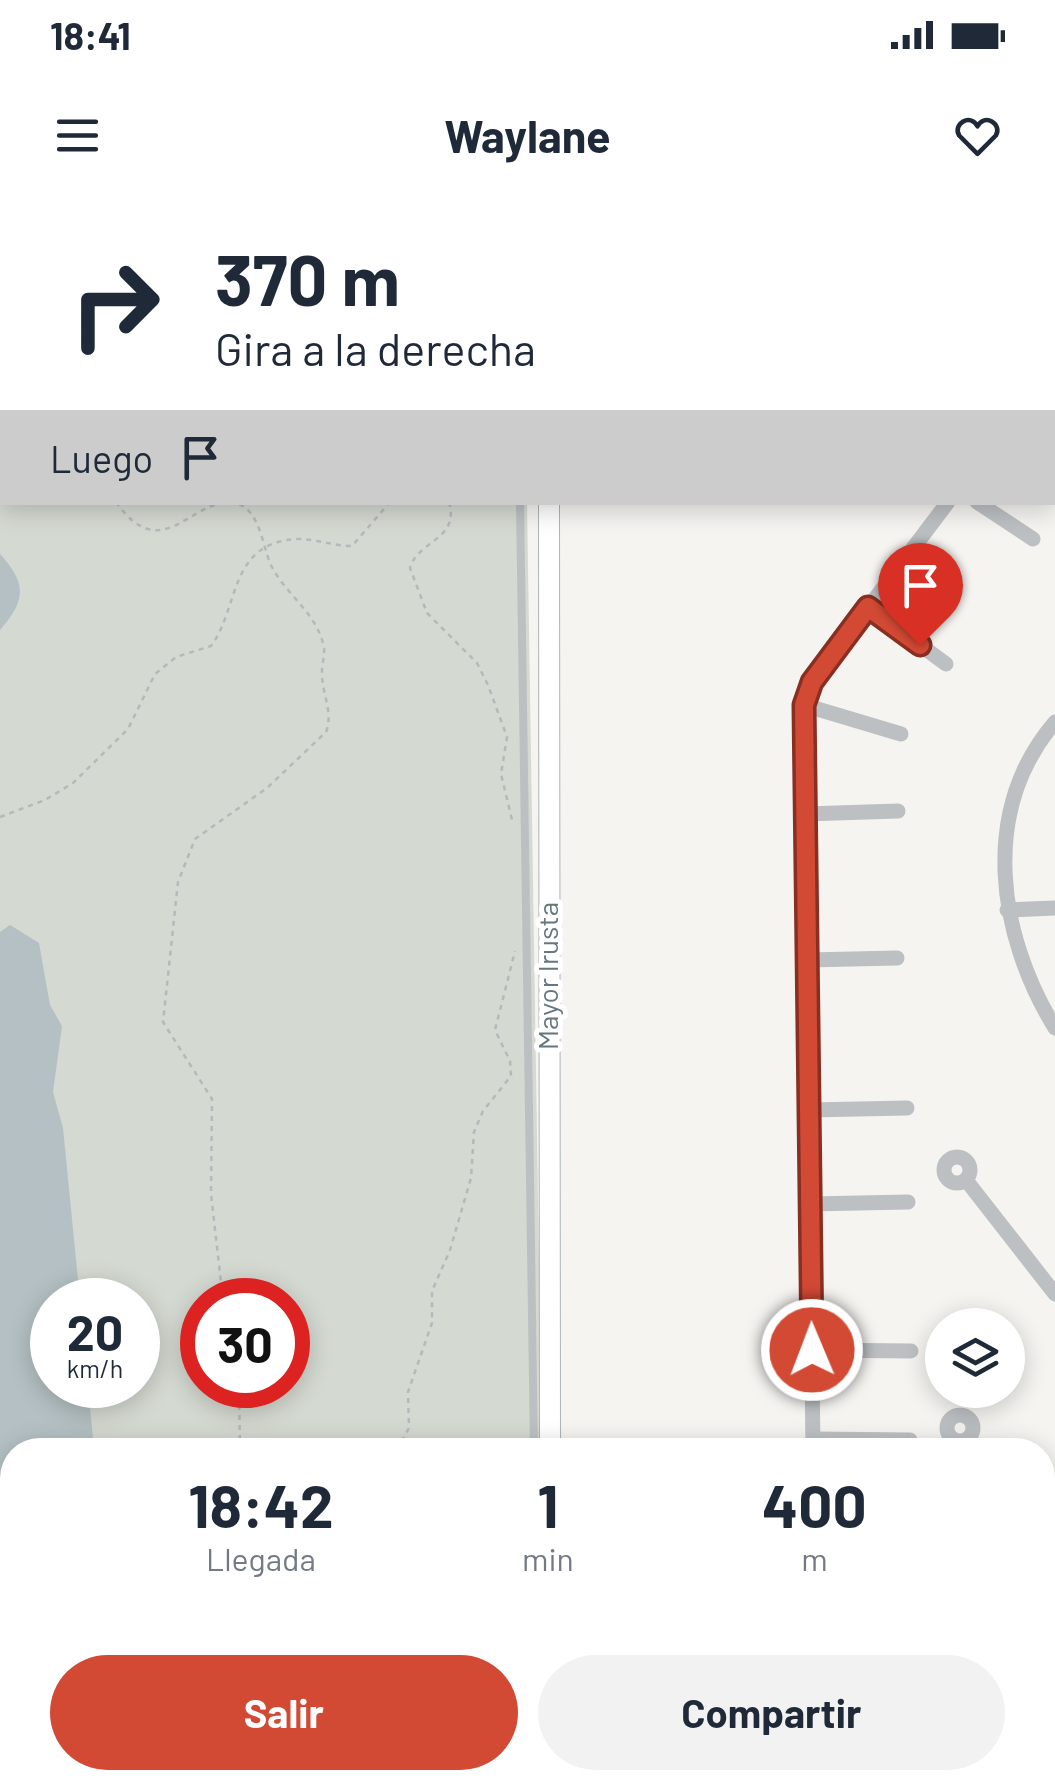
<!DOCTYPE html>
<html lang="es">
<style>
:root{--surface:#fff;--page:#f2f2f3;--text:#1f2937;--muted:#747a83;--accent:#d24934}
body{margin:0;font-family:Barlow,sans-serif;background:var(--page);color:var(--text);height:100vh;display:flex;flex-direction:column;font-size:38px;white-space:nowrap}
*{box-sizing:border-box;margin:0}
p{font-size:32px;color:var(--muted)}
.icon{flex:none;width:55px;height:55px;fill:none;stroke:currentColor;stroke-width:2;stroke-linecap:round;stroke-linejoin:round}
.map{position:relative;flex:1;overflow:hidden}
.sheet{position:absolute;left:0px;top:1238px;width:1055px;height:352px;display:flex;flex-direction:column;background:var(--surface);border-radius:40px 40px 0 0;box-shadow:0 5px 25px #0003}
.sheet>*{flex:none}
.top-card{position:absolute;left:0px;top:0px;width:1055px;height:305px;box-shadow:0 5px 25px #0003;background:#fff;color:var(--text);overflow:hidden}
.buttons{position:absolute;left:925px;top:1108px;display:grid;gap:20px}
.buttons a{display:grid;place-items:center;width:100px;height:100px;border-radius:50%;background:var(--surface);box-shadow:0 5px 25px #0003;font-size:50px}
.speed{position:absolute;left:30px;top:1078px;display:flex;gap:20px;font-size:50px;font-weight:700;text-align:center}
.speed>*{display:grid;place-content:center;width:130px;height:130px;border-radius:50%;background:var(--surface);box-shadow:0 5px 25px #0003;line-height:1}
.speed small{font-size:25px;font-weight:400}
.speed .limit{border:15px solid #d22;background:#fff;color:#111}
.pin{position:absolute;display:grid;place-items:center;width:85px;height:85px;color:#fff;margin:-102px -42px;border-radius:50% 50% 50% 0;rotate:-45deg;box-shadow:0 0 10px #0007}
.pin .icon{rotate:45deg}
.me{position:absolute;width:110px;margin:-55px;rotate:359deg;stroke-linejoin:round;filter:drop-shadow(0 0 8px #0008)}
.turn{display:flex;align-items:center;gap:35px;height:210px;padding:0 50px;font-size:45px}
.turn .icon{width:130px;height:130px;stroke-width:2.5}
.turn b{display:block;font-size:70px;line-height:85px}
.then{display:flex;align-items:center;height:95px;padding:0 50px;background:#0003;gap:20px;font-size:38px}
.eta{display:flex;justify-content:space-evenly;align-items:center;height:170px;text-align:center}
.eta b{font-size:60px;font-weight:700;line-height:70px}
.action{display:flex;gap:20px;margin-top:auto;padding:20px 50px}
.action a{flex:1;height:115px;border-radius:60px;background:var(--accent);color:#fff;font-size:40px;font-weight:700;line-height:115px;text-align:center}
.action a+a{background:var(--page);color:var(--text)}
.status{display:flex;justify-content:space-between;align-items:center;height:70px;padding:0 50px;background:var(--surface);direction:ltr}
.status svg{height:28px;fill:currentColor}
header{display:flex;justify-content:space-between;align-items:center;height:130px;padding:0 50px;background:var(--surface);font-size:45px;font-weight:700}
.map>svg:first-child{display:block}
.green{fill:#d4d9d1;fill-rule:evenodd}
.water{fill:#b4c0c3}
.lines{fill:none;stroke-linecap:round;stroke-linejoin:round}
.secondary-casing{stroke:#aeb4b7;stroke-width:22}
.path{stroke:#b6b9bb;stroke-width:2.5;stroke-dasharray:5 5;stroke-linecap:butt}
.service{stroke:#bcc0c3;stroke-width:8}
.minor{stroke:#bcc0c3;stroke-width:15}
.tertiary{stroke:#bcc0c3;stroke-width:18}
.secondary{stroke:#fff;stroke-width:20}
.route-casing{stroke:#882f22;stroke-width:25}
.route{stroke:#d24934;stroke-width:18}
.labels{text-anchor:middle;stroke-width:10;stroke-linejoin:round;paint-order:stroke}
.street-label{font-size:28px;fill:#66777f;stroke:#fff}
</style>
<div class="status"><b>18:41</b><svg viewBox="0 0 49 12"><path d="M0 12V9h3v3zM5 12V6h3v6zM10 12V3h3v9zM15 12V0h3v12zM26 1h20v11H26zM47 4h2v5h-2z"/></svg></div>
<header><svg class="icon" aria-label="menu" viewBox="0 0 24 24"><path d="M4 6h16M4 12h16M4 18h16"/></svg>Waylane<svg class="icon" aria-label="heart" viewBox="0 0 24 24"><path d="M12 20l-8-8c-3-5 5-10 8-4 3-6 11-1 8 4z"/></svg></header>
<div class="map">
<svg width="1055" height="1589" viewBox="0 0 1055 1589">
<rect width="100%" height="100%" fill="#f5f4f1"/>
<!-- green -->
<path class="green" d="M0,0L55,2H2V302L527,303L542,1250H12V1578H547L548,1589H0ZM52,1100H138V1185H52ZM202,1100H288V1185H202Z"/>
<!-- water -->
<g class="water">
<path d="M0,354C26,383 27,399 0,430Z"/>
<path d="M10,725L39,743L50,805L62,826L53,892L63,928L80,1100H52V1185H88L94,1250H12V1511L0,1532V732Z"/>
</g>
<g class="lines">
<!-- secondary casing -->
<g class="secondary-casing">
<g id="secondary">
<path d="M523,0V2"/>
<path d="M549,302L550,1250"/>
<path d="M553,1578L554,1589"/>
</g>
</g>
<!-- path -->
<g class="path">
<path d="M1052,173H1055"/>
<path d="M0,242L2,244"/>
<path d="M116,302C164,370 193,292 238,304C259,310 263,346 270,363C284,394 318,413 324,448C325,456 322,463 322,471C321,492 334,512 326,532L267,588L195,639L178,682L163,822L212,899L211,994L223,1100"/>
<path d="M449,302C460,340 418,340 410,368L427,413L477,463L488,485L507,537L501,574L513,624"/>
<path d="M0,617L45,600L73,583L128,529L155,474L176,457L211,446C240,407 228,342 298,339C316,339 334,346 352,346L390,302"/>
<path d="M239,1185L240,1250"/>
<path d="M397,1250L409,1228L408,1192L432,1123V1091L450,1050L471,978L474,932L483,911L511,876L510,861L495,830L515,751"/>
<path d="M209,1578L227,1589"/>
<path d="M102,1589L112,1578"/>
<path d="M273,1589L283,1578"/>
</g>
<!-- service -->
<g class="service">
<path d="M44,0V2"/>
<path d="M620,2L638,0"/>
<path d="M0,48H2"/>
<path d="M520,302L534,1250"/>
<path d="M539,1578V1589"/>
</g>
<!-- minor -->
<g class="minor">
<path d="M71,0V2"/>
<path d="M1044,0V2"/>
<path d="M1052,85L1055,109"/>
<path d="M977,302L1033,339"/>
<path d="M869,407L946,464"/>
<path d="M804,505L901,534"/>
<path d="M1055,522C979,611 998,735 1055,828"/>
<path d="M805,614L898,611"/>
<path d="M1007,710L1055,708"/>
<path d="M807,760L897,758"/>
<path d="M809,910L907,908"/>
<circle cx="957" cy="970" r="13"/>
<path d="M966,980L1055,1094"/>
<path d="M810,1004L908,1002"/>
<path d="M812,1150L911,1151"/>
<circle cx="960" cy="1228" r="13"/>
<path d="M813,1239L910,1240"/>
<path d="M813,1250L804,505L812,482L948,302"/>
<path d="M1042,1314L1055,1326"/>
<path d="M818,1578L822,1589"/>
<path d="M1038,1589L1055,1582"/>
</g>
<!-- tertiary -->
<path class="tertiary" d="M1052,150H1055"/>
<!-- secondary -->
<use href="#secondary" class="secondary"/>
</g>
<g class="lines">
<!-- route casing -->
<g class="route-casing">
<path id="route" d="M812,1150L804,505L812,482L868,407L920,445"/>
</g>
<!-- route -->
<use href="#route" class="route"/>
</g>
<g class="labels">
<!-- street labels -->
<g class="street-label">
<text transform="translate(548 776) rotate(-90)" y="10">Mayor Irusta</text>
</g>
</g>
</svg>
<div class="buttons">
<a><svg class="icon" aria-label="layers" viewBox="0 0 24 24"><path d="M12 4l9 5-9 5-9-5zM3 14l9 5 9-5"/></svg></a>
</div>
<div class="speed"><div>20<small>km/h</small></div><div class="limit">30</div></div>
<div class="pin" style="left:920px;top:445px;background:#d93025"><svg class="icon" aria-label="arrive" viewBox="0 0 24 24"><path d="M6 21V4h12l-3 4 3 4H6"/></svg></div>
<svg class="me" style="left:812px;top:1150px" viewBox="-20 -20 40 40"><circle r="17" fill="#d24934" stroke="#fff" stroke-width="3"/><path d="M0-11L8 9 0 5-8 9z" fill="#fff"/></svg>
<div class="top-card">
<div class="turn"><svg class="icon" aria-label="right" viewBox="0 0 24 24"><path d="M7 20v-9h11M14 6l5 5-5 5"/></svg><div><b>370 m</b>Gira a la derecha</div></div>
<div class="then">Luego<svg class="icon" aria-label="arrive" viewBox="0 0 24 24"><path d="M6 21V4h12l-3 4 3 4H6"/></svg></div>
</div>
<section class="sheet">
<div class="eta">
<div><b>18:42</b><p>Llegada</p></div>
<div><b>1</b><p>min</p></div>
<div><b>400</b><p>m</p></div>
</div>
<div class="action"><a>Salir</a><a>Compartir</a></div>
</section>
</div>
